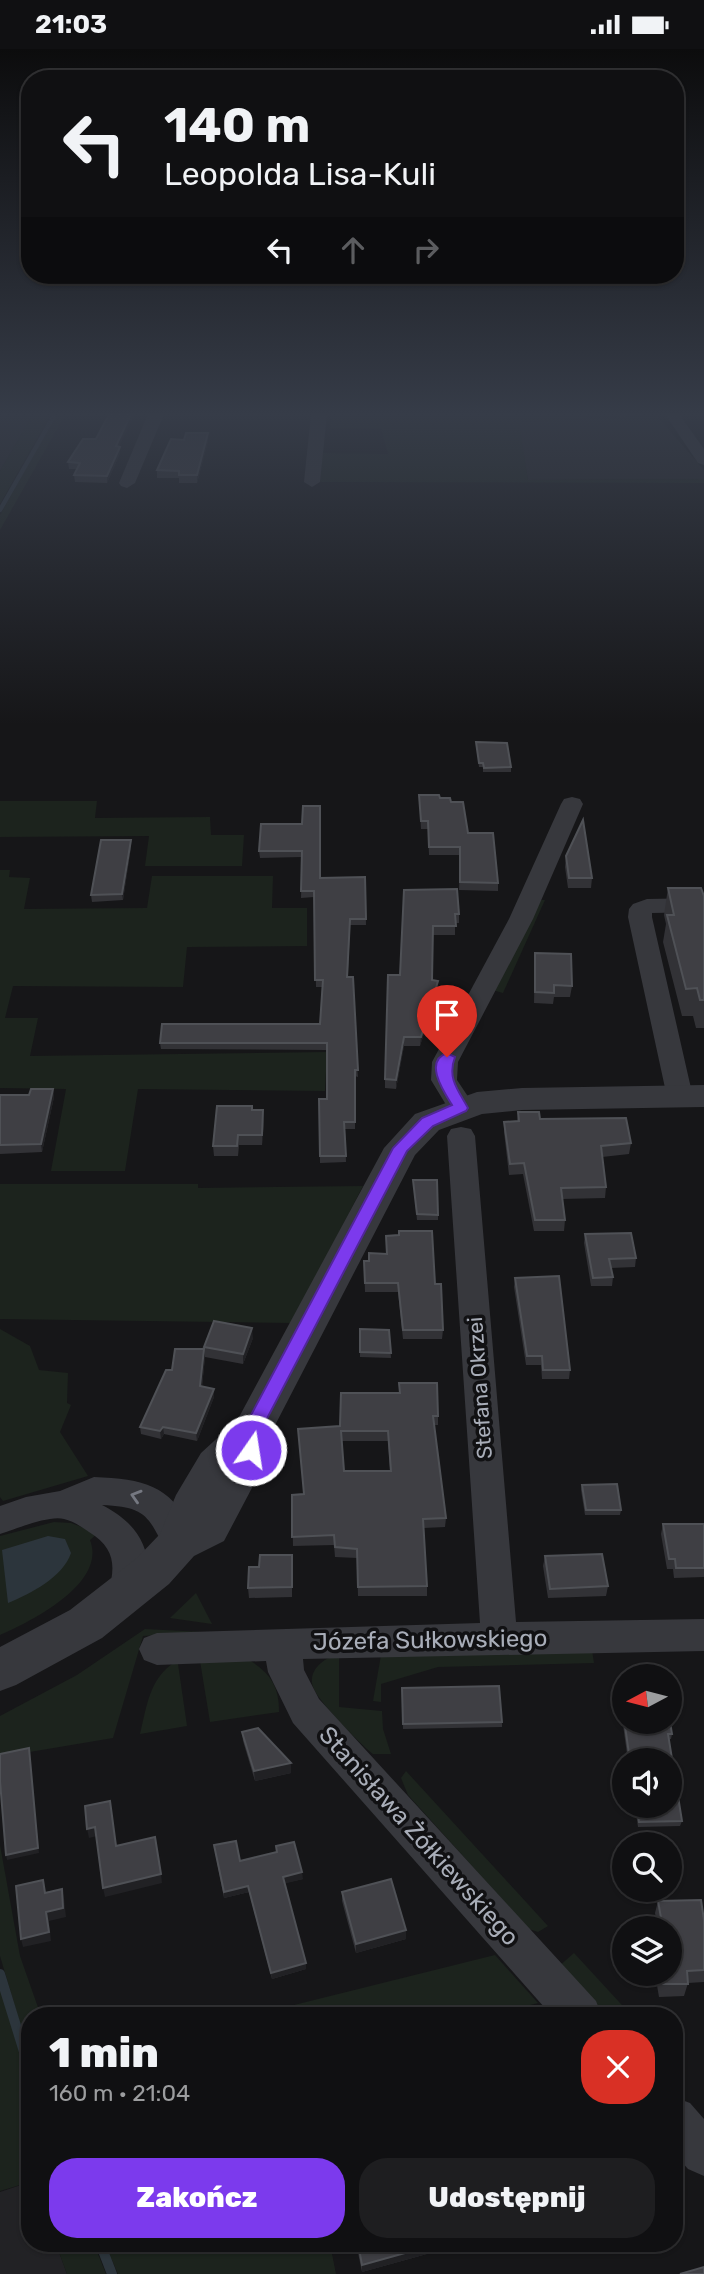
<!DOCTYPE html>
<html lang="pl">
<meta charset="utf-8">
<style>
:root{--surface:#101012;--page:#1e1e20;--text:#f1f3f6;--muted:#9c9d9f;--line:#303032;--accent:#7c3aed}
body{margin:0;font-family:Rubik,sans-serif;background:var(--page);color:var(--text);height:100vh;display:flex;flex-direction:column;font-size:26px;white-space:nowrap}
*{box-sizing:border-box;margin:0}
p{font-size:23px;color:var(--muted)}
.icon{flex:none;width:38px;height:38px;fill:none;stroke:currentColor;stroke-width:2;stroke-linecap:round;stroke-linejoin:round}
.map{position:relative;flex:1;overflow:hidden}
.drawer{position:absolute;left:21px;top:1958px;width:662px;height:245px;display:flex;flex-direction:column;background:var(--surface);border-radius:28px;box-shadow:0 2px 5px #0004,0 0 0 2px var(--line)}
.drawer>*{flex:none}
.banner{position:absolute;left:21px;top:21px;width:663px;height:214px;border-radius:28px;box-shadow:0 2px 5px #0004,0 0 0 2px var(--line);background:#101012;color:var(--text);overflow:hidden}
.needle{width:46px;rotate:263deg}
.tools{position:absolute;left:612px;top:1615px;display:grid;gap:14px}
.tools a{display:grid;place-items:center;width:70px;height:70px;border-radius:50%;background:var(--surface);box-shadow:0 2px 5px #0004,0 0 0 2px var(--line);font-size:35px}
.pin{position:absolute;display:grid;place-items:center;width:60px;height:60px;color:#fff;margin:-72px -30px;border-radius:50% 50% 50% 0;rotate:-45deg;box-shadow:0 0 7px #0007}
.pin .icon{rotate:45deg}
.me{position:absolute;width:77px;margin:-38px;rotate:13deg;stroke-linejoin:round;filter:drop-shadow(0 0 5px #0008)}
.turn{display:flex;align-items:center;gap:24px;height:147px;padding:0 28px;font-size:32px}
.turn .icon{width:91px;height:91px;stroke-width:2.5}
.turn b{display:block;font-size:49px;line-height:60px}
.lanes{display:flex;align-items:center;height:66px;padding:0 28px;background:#0003;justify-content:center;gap:35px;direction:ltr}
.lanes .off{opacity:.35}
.round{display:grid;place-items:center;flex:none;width:74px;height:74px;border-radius:28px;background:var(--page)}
.overview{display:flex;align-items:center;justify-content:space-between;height:119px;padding:0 28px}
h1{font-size:42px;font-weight:800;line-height:52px}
.primary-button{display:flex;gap:14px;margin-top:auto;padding:14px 28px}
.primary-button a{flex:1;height:80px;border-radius:28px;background:var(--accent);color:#fff;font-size:28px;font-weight:800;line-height:80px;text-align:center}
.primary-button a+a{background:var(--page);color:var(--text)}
.status{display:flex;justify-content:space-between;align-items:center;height:49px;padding:0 35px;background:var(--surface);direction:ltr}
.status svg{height:19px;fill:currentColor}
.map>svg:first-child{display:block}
.built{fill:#222225}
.green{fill:#1c231d}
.water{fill:#2c353c}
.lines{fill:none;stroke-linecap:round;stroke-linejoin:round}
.stream-far1{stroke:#2c353c;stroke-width:4.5}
.stream{stroke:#2c353c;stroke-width:10}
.minor{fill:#37383d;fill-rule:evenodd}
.tertiary{fill:#37383d;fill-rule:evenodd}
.wall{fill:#323236;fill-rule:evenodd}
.shaded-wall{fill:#212124}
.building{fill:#3f3f44;stroke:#4f5156;stroke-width:2;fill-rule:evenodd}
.oneway{stroke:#757881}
.route{fill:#7c3aed;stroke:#51269a;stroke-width:2}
.labels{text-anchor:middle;stroke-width:7;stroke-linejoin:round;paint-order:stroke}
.street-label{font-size:21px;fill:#a8adb8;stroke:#111113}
.near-street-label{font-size:24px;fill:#a8adb8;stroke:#111113}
</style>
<div class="status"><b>21:03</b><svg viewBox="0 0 49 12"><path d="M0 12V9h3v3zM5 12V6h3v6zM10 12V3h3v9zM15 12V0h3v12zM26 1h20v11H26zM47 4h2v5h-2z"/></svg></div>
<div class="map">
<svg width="704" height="2225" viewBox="0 0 704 2225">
<rect width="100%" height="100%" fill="#161618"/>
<!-- built -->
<g class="built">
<path d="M0,365H33L0,422Z"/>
<path d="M657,367L704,421V430L528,431L518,373Z"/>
<path d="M30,2133V2194L56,2195L67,2225H0V2143Z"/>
</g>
<!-- green -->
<g class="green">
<path d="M33,365H51L0,455V422Z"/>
<path d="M57,365H148L146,368L65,366L0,481V466Z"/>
<path d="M332,365H584L586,370L519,373L528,431L704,430V434L320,433L322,404L388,405L381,380L330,379Z"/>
<path d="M97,752L95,769L210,768L211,786H244L242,817H145L149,787L0,788V752Z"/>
<path d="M0,821H10L9,828L30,829L24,860L147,859L152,827H273L272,859H307V897L187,898L183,938L13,937L5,969H38L30,1007L327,1003L325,1042L138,1040L125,1122H51L66,1040L0,1039Z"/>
<path d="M541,851H545L503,944L492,941Z"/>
<path d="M0,1135H198V1139L363,1137L292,1274L0,1270Z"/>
<path d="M0,1280L30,1297L39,1321L68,1324L67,1354L71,1356L60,1383L88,1427L3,1452L0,1448Z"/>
<path d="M54,1473L71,1474L98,1484L90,1491C107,1534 32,1572 0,1586V1487Z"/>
<path d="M196,1544L212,1575L170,1569Z"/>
<path d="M145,1580L203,1583L143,1587L113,1689L0,1708V1667L77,1626Z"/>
<path d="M592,1601L594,1614L438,1618L381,1635V1653L373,1652L381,1606Z"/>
<path d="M339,1606V1658L382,1662L383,1680L391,1705H373C360,1695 320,1654 314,1640C306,1623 323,1608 339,1606Z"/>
<path d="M246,1609C269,1623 279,1635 279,1663L210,1673L200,1612Z"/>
<path d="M175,1613L178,1615L187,1677L140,1685C147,1657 149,1630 175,1613Z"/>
<path d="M406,1722L548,1877L538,1883L529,1880L408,1746L401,1729Z"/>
<path d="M0,1796L20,1907L41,1967H30V2008L0,1907Z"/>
<path d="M574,1904L632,1967H601L557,1919Z"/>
<path d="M495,1906L538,1954L489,1967H283L282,1959Z"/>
<path d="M0,1938L30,2033V2133L0,2142Z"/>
<path d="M56,2195H94L106,2225H67Z"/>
<path d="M105,2195H330L336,2225H118Z"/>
</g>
<!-- water -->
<path class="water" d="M48,1487L65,1490L71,1504C63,1528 30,1545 8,1554L2,1501Z"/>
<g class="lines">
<!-- stream-far1 -->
<path class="stream-far1" d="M0,461L55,365"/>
<!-- stream -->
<g class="stream">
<path d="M0,1925L30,2022"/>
<path d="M100,2194L112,2225"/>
</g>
<!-- minor -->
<g class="minor">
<path d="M148,365H164L135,434L127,439L121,437L119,434Z"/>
<path d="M311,365H327L320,433L312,438L304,433Z"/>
<path d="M665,365H679L704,400V416L698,414Z"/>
<path d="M572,748L580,750L583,755L533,870L458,1013L457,1031L475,1058L471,1064L461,1067L451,1064L431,1031L432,1013L509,870L561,755L564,750Z"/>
<path d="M704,849V863L652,864V868L693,1048L690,1054L680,1057L670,1054L667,1048L628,868L629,860L633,855L647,850Z"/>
<path d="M461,1078L471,1080L475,1087L516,1573L704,1570V1602L303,1610L304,1621L319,1650L596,1952L602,1967H552L293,1674L268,1623L266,1612L157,1616L144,1611L139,1600L144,1589L157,1584L480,1574L447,1087L451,1080Z"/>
<path d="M94,1428C150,1430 177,1439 196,1494L191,1504L179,1509L167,1504C148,1467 147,1458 102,1456C144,1477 159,1512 139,1555L126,1559L113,1555L108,1544C116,1517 115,1499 89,1483C82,1478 73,1472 64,1470C49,1466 16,1480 0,1485V1457L26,1448L60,1442Z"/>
<path d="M674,2048L690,2054L704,2070V2127L688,2120L674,2104Z"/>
</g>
<!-- tertiary -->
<path class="tertiary" d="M704,1036V1058L522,1061L482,1065L439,1081L415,1106L271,1384L272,1401L224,1492L194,1507L169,1535L102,1589L16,1636L0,1642V1598L70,1561L137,1509L160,1485L176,1446L201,1404L238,1370L384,1099L415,1065L477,1043L522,1039Z"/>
</g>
<!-- wall -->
<g class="wall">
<path d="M618,365H642V366L620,368Z"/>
<path d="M208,384V392L197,434H179V429H157V421L184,391Z"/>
<path d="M120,398V404L107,434L75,433L74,426L77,420H69L68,413Z"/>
<path d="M476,693L511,718V723H483V718H479Z"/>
<path d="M419,746L440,749L451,753L468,784L498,834V842L459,841L460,806H429L428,780H421Z"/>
<path d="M302,775L320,829L365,828L366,876H350L348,928L358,1028L355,1027V1080H345L346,1113L320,1114L319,1050H327V1001L161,1000L160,994L320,975L322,938H316L314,848L301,849L302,808L260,809L259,802Z"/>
<path d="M131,791V798L123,851L92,853L91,846Z"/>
<path d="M566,807L592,829L591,839H568L565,818Z"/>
<path d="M668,839L704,847V979H696L693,967H682L663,893L666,875L664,866Z"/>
<path d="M404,841L459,865V874H455V886H433L432,931L438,932V940L420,997H404L396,1040L385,1039V1030L400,926Z"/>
<path d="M535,904L572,937L570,948H554L553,955L534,954Z"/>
<path d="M53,1040L54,1048L42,1103L0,1105V1046H29Z"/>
<path d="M253,1061L264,1071L262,1096H239L238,1107H214L213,1097Z"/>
<path d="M518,1063L540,1070L631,1094L629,1105L602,1108L606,1138L605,1149L562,1150L565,1171L564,1182H534L523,1125L509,1126L504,1083V1073L517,1072Z"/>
<path d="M413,1131L438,1166V1171H417Z"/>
<path d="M585,1185L636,1209L635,1218L611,1219L613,1228L612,1237H591L584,1194Z"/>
<path d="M386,1187L435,1235L443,1281L442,1290H403L398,1243H365L364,1212H369L386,1205Z"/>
<path d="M515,1229L570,1321L569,1330H542L541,1316H526L514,1238Z"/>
<path d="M360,1280L389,1281L391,1309L360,1308Z"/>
<path d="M253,1289L243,1315L205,1308L202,1338L214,1348L197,1392L164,1385L161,1390L141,1385L140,1378L172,1321L204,1300V1298Z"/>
<path d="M399,1334L438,1367V1376H434L446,1469L445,1478L424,1479L427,1537V1547H358L357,1509L335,1508L334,1496L293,1497L292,1446L303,1445L340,1377L399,1344ZM342,1392H388L390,1422H344Z"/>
<path d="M582,1436L621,1461L620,1466H585L581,1441Z"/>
<path d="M663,1475H704V1528L674,1529L673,1520H667L661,1485Z"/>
<path d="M292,1506V1548L249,1549L248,1539L259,1518Z"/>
<path d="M545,1507L608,1537L606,1547L548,1549L543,1517Z"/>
<path d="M619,1635L672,1685L671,1690H668L682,1772L680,1777L638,1778L635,1757H670V1712H628L618,1640Z"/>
<path d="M402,1639L502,1673V1678L403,1680Z"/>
<path d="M242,1683L291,1724L255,1732L243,1692Z"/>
<path d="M276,1797L303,1830L285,1834L306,1914V1920L272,1930L249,1843L224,1849L215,1803L240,1812L276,1803Z"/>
<path d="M342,1843L406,1890L356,1904L342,1852Z"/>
<path d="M658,1852L704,1871V1933L688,1934L684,1947L659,1948L655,1925H670V1880H658L655,1864Z"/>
<path d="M356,2194H434V2203L362,2223Z"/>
</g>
<!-- shaded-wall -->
<g class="shaded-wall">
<path d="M131,365H135L116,404V397Z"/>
<path d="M208,384V392L197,434V426Z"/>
<path d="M120,398V404L107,434V427Z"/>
<path d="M131,791V798L123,851L122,845Z"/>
<path d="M438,932V940L420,997L421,988Z"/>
<path d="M404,988V997L396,1040V1031Z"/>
<path d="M53,1040L54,1048L42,1103L41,1095Z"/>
<path d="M263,1061L264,1071L262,1096V1086Z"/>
<path d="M252,1279L253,1289L243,1315V1305Z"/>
<path d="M204,1300L205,1308L201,1345L200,1337Z"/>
<path d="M214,1340V1348L197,1392L196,1384Z"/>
<path d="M163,1378L164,1385L161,1390L160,1382Z"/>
<path d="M29,1699L39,1804L7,1811L6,1806Z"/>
<path d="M291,1714V1724L255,1732L254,1722Z"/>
<path d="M95,1778L97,1787L89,1789L87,1780Z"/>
<path d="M302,1823L303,1830L283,1835V1828Z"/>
<path d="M161,1825L162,1834L105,1848L103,1839Z"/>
<path d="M248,1837L249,1843L224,1849V1843Z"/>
<path d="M62,1840L64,1849L66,1868L49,1872L51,1892L23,1898L21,1890Z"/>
<path d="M406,1881V1890L356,1904V1895Z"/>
<path d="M306,1914V1920L272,1930L271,1924Z"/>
<path d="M434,2196V2203L362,2223V2216Z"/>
</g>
<!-- building -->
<g class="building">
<path d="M109,365H131L116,397L120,398L107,427L74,426L80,414L68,413L83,390H96Z"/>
<path d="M186,384H208L197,426H179V422L157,421L171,390L184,391Z"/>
<path d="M476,693L507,694L511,718L484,719L483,714H479Z"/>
<path d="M419,746H439L440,749H450L451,753H463L468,784H493L498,834L460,833V798H429L428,772H421Z"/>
<path d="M303,757H320V829L365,828L366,870H350L347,928H353L358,1021H355V1073H344L346,1107H320L319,1050H327V994H160L162,975H320L323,931H315L314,842H301L302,802H259L261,775H302Z"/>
<path d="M583,771L592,829H569L566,807Z"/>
<path d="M101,791H131L122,845L91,846Z"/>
<path d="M668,839H701L704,847V951H700L697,939L686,940L667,866H674Z"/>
<path d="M457,840L459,865H455L456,877H433L432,931L438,932L421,988H404L396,1031L385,1030L388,926H400L404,841Z"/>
<path d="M535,904L571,905L572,937L554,936V944L535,943Z"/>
<path d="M31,1040H53L41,1095L0,1096V1046H29Z"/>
<path d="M217,1057H252V1061H263L262,1086H238L237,1097H213Z"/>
<path d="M518,1063H539L540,1070L626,1069L631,1094L601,1097L606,1138L561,1139L565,1171H535L524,1114L510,1115L504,1073L519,1072Z"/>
<path d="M413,1131H437L438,1166L417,1165Z"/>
<path d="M399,1182H432L435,1235H441L443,1281H403L398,1234H365L364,1212H369V1204L387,1205L386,1187L399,1186Z"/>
<path d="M631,1184L636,1209L609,1210L613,1228L593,1229L585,1185Z"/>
<path d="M559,1227L570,1321H543L542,1307H527L515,1229Z"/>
<path d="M214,1272L252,1279L243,1305L204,1298Z"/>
<path d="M360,1280L389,1281L391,1304L360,1303Z"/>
<path d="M175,1300H204L200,1337L214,1340L196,1384L163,1378L160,1382L140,1378L166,1321H172Z"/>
<path d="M399,1334H437L438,1367H433L446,1469L423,1470L427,1537L358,1538L357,1500L335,1498L334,1486L292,1488V1446L304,1445L298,1380L340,1377L341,1344H400ZM341,1382H388L391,1422H344Z"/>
<path d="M617,1435L621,1461H586L582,1436Z"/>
<path d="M663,1475H704V1519H676L675,1510H669Z"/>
<path d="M602,1505L608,1537L550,1540L545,1507Z"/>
<path d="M260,1506H292V1538L248,1539L249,1518H259Z"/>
<path d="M619,1635H625V1673H670L672,1685H668L682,1772L639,1773L637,1757H670V1712H630Z"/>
<path d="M499,1637L502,1673L403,1675L402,1639Z"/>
<path d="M258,1679L291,1714L254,1722L242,1683Z"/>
<path d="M29,1699L38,1799L6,1806L0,1732V1705Z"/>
<path d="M110,1752L116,1797L155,1788L161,1825L103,1839L95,1778L87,1780L85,1757Z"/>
<path d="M236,1792L240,1812L277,1803L276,1797L294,1793L302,1823L283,1828L306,1914L271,1924L248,1837L224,1843L214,1796Z"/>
<path d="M391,1830L406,1881L356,1895L342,1843Z"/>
<path d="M43,1831L45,1844L62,1840L63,1859L46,1863L49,1883L21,1890L16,1837Z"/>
<path d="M701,1851L704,1871V1921L687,1922L688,1935H663L661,1925H670V1880H663L658,1852Z"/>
<path d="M358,2194H434V2196L362,2216Z"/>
<path d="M704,2218V2225H680Z"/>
</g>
<!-- one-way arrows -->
<defs><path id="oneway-chevron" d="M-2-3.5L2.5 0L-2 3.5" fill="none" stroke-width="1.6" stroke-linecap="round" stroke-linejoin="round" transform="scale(1.75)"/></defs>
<use class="oneway" href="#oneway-chevron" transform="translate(136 1447) rotate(-163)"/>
<!-- sky -->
<linearGradient id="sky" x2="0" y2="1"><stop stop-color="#0c0c0d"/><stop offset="0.54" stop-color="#363c48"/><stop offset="1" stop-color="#363c48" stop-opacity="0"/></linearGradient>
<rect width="704" height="676" fill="url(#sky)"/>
<!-- route -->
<path class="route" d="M447,1004L455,1008C447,1029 458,1041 468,1059L466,1062L433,1077L407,1102L261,1381V1401L258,1406L251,1408L245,1406L242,1401L243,1381L393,1099L422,1069L452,1056C444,1043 423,1012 447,1004Z"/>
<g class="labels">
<!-- street labels -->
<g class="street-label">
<text transform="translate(480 1339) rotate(-94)" y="7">Stefana Okrzei</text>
</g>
<!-- near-street labels -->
<g class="near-street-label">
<text transform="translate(430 1591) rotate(-1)" y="8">Józefa Sułkowskiego</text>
<text transform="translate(419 1787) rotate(48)" y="8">Stanisława Żółkiewskiego</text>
</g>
</g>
</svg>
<div class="tools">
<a><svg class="needle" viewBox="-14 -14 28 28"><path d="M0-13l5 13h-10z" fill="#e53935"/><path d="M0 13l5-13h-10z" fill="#9c9d9f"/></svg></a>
<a><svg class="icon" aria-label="sound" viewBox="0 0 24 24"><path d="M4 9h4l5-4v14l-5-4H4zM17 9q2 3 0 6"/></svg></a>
<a><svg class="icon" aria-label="search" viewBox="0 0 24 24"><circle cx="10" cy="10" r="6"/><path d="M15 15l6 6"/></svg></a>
<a><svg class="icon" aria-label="layers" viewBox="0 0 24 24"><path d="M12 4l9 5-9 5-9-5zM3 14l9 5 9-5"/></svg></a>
</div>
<div class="pin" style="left:447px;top:1008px;background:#d93025"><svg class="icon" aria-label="arrive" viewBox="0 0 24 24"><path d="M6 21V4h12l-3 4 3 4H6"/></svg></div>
<svg class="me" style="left:251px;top:1401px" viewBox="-20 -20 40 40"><circle r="17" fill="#7c3aed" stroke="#fff" stroke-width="3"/><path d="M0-11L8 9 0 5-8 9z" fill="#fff"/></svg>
<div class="banner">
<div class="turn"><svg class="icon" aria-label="left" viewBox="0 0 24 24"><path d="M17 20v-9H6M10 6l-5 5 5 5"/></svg><div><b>140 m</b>Leopolda Lisa-Kuli</div></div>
<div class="lanes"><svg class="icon" aria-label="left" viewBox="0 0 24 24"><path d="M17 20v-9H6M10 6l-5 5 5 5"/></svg><svg class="icon off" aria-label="ahead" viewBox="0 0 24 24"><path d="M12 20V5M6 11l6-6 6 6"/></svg><svg class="icon off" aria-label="right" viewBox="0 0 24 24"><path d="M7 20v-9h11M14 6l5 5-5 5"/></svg></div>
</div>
<section class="drawer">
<div class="overview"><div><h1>1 min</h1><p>160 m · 21:04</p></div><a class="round" style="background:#d93025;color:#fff"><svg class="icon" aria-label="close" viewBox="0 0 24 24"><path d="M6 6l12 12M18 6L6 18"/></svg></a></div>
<div class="primary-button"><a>Zakończ</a><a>Udostępnij</a></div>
</section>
</div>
